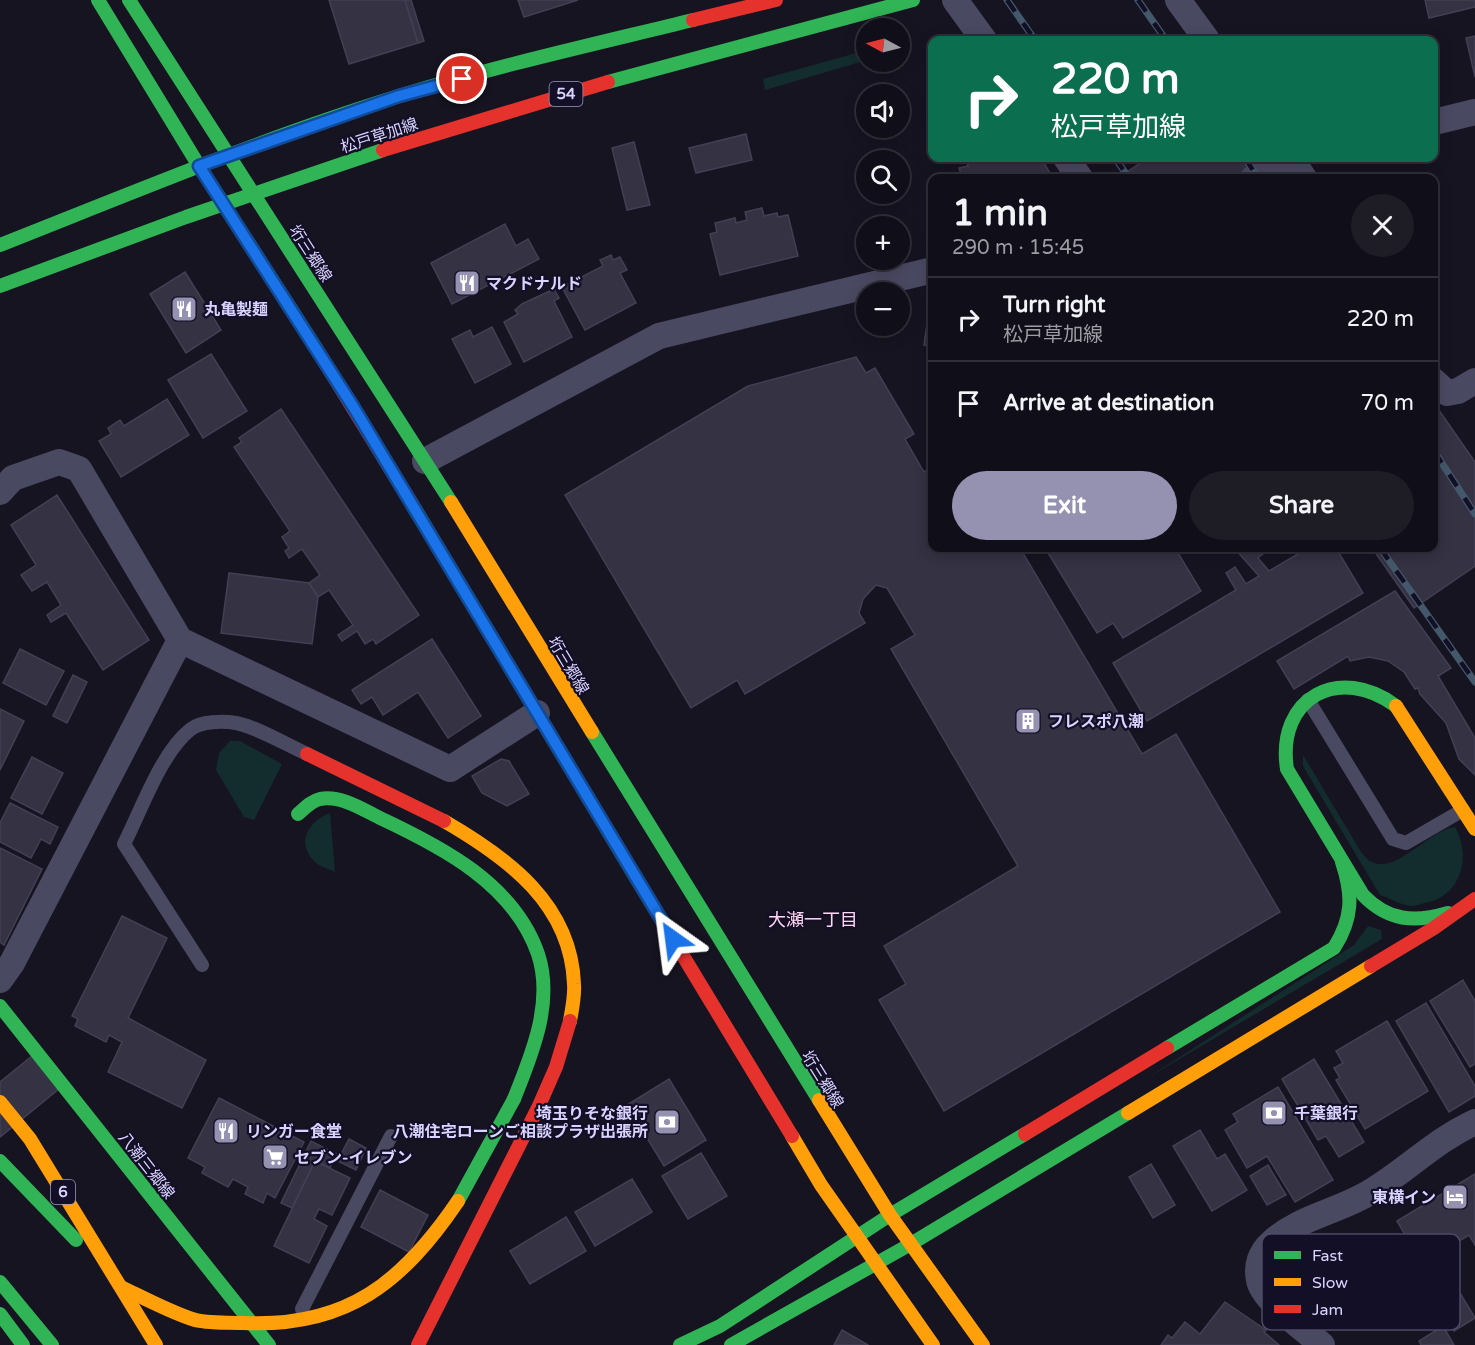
<!DOCTYPE html>
<meta charset="utf-8">
<style>
:root{--surface:#100f19;--page:#1e1d26;--text:#f1f3f6;--muted:#9c9ca2;--line:#302f38;--accent:#9591b1}
body{margin:0;font-family:"Varela Round","Noto Sans JP",sans-serif;background:var(--page);color:var(--text);height:100vh;display:flex;flex-direction:column;font-size:22px;white-space:nowrap}
*{box-sizing:border-box;margin:0}
p{font-size:20px;color:var(--muted)}
.icon{flex:none;width:33px;height:33px;fill:none;stroke:currentColor;stroke-width:2;stroke-linecap:round;stroke-linejoin:round}
.map{position:relative;flex:1;overflow:hidden}
.details{position:absolute;left:928px;top:174px;width:510px;height:378px;display:flex;flex-direction:column;background:var(--surface);border-radius:12px;box-shadow:0 3px 15px #0003,0 0 0 2px var(--line)}
.details>*{flex:none}
.banner{position:absolute;left:928px;top:36px;width:510px;height:126px;border-radius:12px;box-shadow:0 3px 15px #0003,0 0 0 2px var(--line);background:#0b6e4f;color:#fff;overflow:hidden}
.needle{width:39px;rotate:277deg}
.buttons{position:absolute;left:856px;top:18px;display:grid;gap:12px}
.buttons a{display:grid;place-items:center;width:54px;height:54px;border-radius:50%;background:var(--surface);box-shadow:0 3px 15px #0003,0 0 0 2px var(--line);font-size:30px}
.pin{position:absolute;display:grid;place-items:center;width:51px;height:51px;color:#fff;margin:-26px;border:3px solid #fff;border-radius:50%;box-shadow:0 2px 6px #0007}
.me{position:absolute;width:66px;margin:-33px;rotate:329deg;stroke-linejoin:round;filter:drop-shadow(0 0 4px #0008)}
.turn{display:flex;align-items:center;gap:21px;height:126px;padding:0 24px;font-size:27px}
.turn .icon{width:78px;height:78px;stroke-width:2.5}
.turn b{display:block;font-size:42px;line-height:51px}
.round{display:grid;place-items:center;flex:none;width:63px;height:63px;border-radius:32px;background:var(--page)}
.head{display:flex;align-items:center;justify-content:space-between;height:102px;padding:0 24px}
h1{font-size:36px;font-weight:700;line-height:45px}
.action{display:flex;gap:12px;margin-top:auto;padding:12px 24px}
.action a{flex:1;height:69px;border-radius:36px;background:var(--accent);color:#fff;font-size:24px;font-weight:700;line-height:69px;text-align:center}
.action a+a{background:var(--page);color:var(--text)}
ul{padding:0;list-style:none}
li{display:flex;align-items:center;gap:18px;height:84px;padding:0 24px;border-top:2px solid var(--line)}
li div{flex:1}
li b{display:block;font-size:22px}
li em{font-style:normal}
.map>svg:first-child{display:block}
.green{fill:#132c2d}
.building{fill:#343243;stroke:#433f54;stroke-width:1.5}
.lines{fill:none;stroke-linecap:round;stroke-linejoin:round}
.lane{stroke:#4a4962;stroke-width:14}
.street{stroke:#4a4962;stroke-width:26}
.fast{stroke:#30b455;stroke-width:14}
.slow{stroke:#ff9f0a;stroke-width:14}
.jam{stroke:#e5322d;stroke-width:14}
.rail-casing{stroke:#43596b;stroke-width:7}
.rail{stroke:#130f26;stroke-width:4.5;stroke-dasharray:14;stroke-linecap:butt}
.fast-bridge{stroke:#30b455;stroke-width:14}
.slow-bridge{stroke:#ff9f0a;stroke-width:14}
.route-casing{stroke:#114b97;stroke-width:15}
.route{stroke:#1a73e8;stroke-width:10}
.labels{text-anchor:middle;stroke-width:4.5;stroke-linejoin:round;paint-order:stroke}
.shield{fill:#130f26;stroke:#9e99be;stroke-width:1.5}
.shield-label{font-size:15px;font-weight:bold;fill:#d9d4ff}
.street-label{font-size:16px;fill:#d9d4ff;stroke:#130f26}
.poi-label{font-size:16px;font-weight:bold;fill:#d9d4ff;stroke:#130f26;text-anchor:start}
.neighbourhood-label{font-size:18px;fill:#ffd6f0;stroke:#130f26}
.key{fill:#130f26;stroke:#4e4a67;stroke-width:1.5}
.key-label{font-size:16px;fill:#d9d4ff}
</style>
<div class="map">
<svg width="1475" height="1345" viewBox="0 0 1475 1345">
<rect width="100%" height="100%" fill="#161421"/>
<!-- green -->
<g class="green">
<path d="M867,50V60L765,90L763,79Z"/>
<path d="M230,741H240L282,764L254,820L244,817L216,770L219,753Z"/>
<path d="M1303,755L1361,852C1387,889 1425,830 1455,827C1471,855 1462,894 1429,902C1423,903 1416,906 1410,906C1401,905 1389,898 1380,895L1303,766Z"/>
<path d="M330,813L335,872C328,869 319,866 314,861C295,842 310,820 330,813Z"/>
<path d="M1368,926L1381,930L1382,939L1144,1080L1354,945Z"/>
</g>
<!-- building -->
<g class="building">
<path d="M329,0H405L418,43L349,64Z"/>
<path d="M405,0H411L424,41L418,43Z"/>
<path d="M518,0H578L524,17Z"/>
<path d="M1425,0H1475V7L1429,18Z"/>
<path d="M1475,36V77L1466,38Z"/>
<path d="M746,134L752,160L696,173L689,148Z"/>
<path d="M634,142L650,205L627,210L612,148Z"/>
<path d="M966,158H1041L1053,178H962L959,168L968,166Z"/>
<path d="M1148,158H1263L1278,178H1118Z"/>
<path d="M762,208L764,216L777,213L778,217L788,215L798,256L720,275L710,234L717,232L715,223L735,218L736,223L747,220L745,212Z"/>
<path d="M505,224L516,246L528,239L539,259L452,304L431,263Z"/>
<path d="M611,255L613,260L620,257L627,270L620,273L636,303L585,330L562,287L603,266L600,260Z"/>
<path d="M185,272L221,330L186,353L150,294Z"/>
<path d="M554,289L559,298L554,301L572,337L524,362L504,322L518,314L515,310L522,304Z"/>
<path d="M932,289H933V346L924,345Z"/>
<path d="M492,327L511,364L475,383L452,339L470,330L473,337Z"/>
<path d="M211,354L247,411L203,438L168,380Z"/>
<path d="M856,357L866,373L875,368L914,434L905,439L924,472L933,467V548H1020L1142,754L1176,734L1280,912L944,1111L879,1000L906,984L884,946L1018,866L891,649L915,635L887,588L876,585L863,599L859,613L865,623L745,694L737,680L691,708L565,495L748,386Z"/>
<path d="M167,399L189,435L121,477L99,441L111,434L108,428L120,420L124,426Z"/>
<path d="M1434,403L1475,462V566L1414,608L1372,548H1434Z"/>
<path d="M281,409L419,615L376,644L373,639L365,644L357,631L342,641L338,635L353,625L329,590L318,597L309,583L320,575L302,549L289,558L285,551L289,548L282,537L290,531L234,447L242,442L239,438Z"/>
<path d="M57,495L149,640L103,670L66,613L51,622L47,615L61,605L47,582L32,591L21,575L36,565L11,525Z"/>
<path d="M1045,548H1175L1201,591L1123,638L1113,623L1097,633Z"/>
<path d="M1234,548H1270L1258,558L1269,571L1308,548H1336L1363,593L1147,721L1113,663L1236,590L1226,573L1235,567L1246,584L1259,576Z"/>
<path d="M229,573L309,583L318,597L312,644L221,633Z"/>
<path d="M1395,591L1451,668L1438,676L1475,738V775L1459,759L1446,723L1420,694L1418,688L1415,689L1404,672L1388,661L1369,657L1350,661L1348,656L1294,689L1277,661Z"/>
<path d="M432,639L481,716L448,738L418,692L383,715L372,697L361,704L352,690Z"/>
<path d="M20,649L64,671L46,705L3,683Z"/>
<path d="M73,675L87,682L67,723L53,716Z"/>
<path d="M0,709L24,721L0,770Z"/>
<path d="M32,757L63,773L42,814L11,798Z"/>
<path d="M501,759L509,761L529,794L507,806L482,793L472,776Z"/>
<path d="M10,803L58,827L50,844L41,839L31,858L0,842V823Z"/>
<path d="M0,848L42,869L4,945L0,942Z"/>
<path d="M122,916L167,938L128,1018L206,1060L182,1108L108,1072L122,1042L109,1035L106,1042L75,1026L78,1019L72,1016Z"/>
<path d="M1463,980L1475,1001V1064L1470,1067L1430,1001Z"/>
<path d="M1426,1003L1475,1086V1096L1449,1112L1396,1021Z"/>
<path d="M1387,1021L1428,1091L1365,1129L1336,1080L1340,1078L1334,1068L1343,1063L1336,1051Z"/>
<path d="M32,1056L59,1089L0,1137V1082Z"/>
<path d="M1314,1059L1364,1142L1339,1157L1326,1136L1318,1140L1282,1079Z"/>
<path d="M669,1079L706,1140L664,1166L627,1105Z"/>
<path d="M1278,1087L1333,1180L1295,1202L1267,1156L1247,1168L1225,1130L1238,1122L1233,1114Z"/>
<path d="M219,1098L304,1142L275,1198L267,1193L263,1203L245,1194L248,1187L233,1179L228,1187L202,1173L205,1167L188,1158Z"/>
<path d="M1200,1130L1217,1159L1225,1154L1247,1190L1212,1211L1173,1146Z"/>
<path d="M349,1139L366,1148L356,1170L334,1159L330,1168L315,1161L292,1208L281,1203L311,1141L340,1156Z"/>
<path d="M701,1153L727,1196L688,1219L662,1176Z"/>
<path d="M315,1161L350,1178L332,1215L319,1209L314,1219L327,1226L309,1263L274,1246Z"/>
<path d="M1151,1164L1175,1205L1153,1218L1129,1177Z"/>
<path d="M1268,1165L1286,1195L1267,1205L1250,1176Z"/>
<path d="M1475,1174V1245L1469,1235L1431,1258L1427,1252L1418,1257L1397,1221Z"/>
<path d="M632,1179L652,1212L595,1246L575,1212Z"/>
<path d="M380,1190L428,1215L409,1252L361,1227Z"/>
<path d="M566,1217L586,1251L530,1284L510,1251Z"/>
<path d="M1448,1273L1475,1318L1454,1331L1427,1285Z"/>
<path d="M1225,1302L1266,1330L1264,1332L1279,1345H1161L1168,1335L1172,1338L1185,1322L1200,1334Z"/>
<path d="M1443,1326L1454,1345H1421L1419,1341Z"/>
<path d="M842,1330L868,1345H834Z"/>
</g>
<g class="lines">
<!-- lane -->
<g class="lane">
<path d="M1308,700L1393,839L1406,843L1463,810"/>
<path d="M202,965L124,844C141,811 161,752 191,729C201,721 223,721 236,723C257,727 287,745 307,754"/>
<path d="M302,1309L391,1136"/>
</g>
<!-- street -->
<g class="street">
<path d="M955,0L984,40"/>
<path d="M1178,0L1207,40"/>
<path d="M1434,122L1475,112"/>
<path d="M1066,158L1080,178"/>
<path d="M1291,158L1304,178"/>
<path d="M1253,178L1288,158"/>
<path d="M1434,381L1447,393L1458,391L1475,381"/>
<path d="M425,461L659,336L933,270"/>
<path d="M0,492L13,478L59,462L79,469L180,640L450,769L537,713"/>
<path d="M0,980L12,963L180,640"/>
<path d="M1322,1345C1307,1331 1262,1300 1259,1280C1256,1266 1260,1253 1271,1243C1298,1217 1341,1211 1372,1191C1408,1169 1436,1140 1475,1122"/>
</g>
<!-- fast -->
<g class="fast">
<path d="M98,0L199,166L316,348"/>
<path d="M129,0L451,502"/>
<path d="M608,82L913,0"/>
<path d="M0,245C132,193 263,138 399,96C496,66 595,44 693,20"/>
<path d="M0,286L186,217L383,150"/>
<path d="M412,504L639,883"/>
<path d="M1396,706C1340,664 1276,697 1287,769L1363,895C1388,921 1414,923 1448,913"/>
<path d="M592,732L819,1100"/>
<path d="M298,814C305,808 311,801 320,799C341,795 362,809 380,818C442,847 514,884 538,954C554,1002 532,1054 514,1099"/>
<path d="M0,1006L269,1345"/>
<path d="M1167,1048L1334,948C1353,918 1353,895 1342,862"/>
<path d="M0,1161L76,1240"/>
<path d="M0,1282L52,1345"/>
<path d="M0,1314L23,1345"/>
<path d="M680,1345L720,1326L890,1215L1025,1134"/>
<path d="M731,1345L909,1245L1128,1113"/>
</g>
<!-- slow -->
<g class="slow">
<path d="M451,502L592,732"/>
<path d="M1396,706L1475,829"/>
<path d="M444,821C508,858 571,904 574,984C575,996 572,1009 570,1021"/>
<path d="M819,1100L890,1215L983,1345"/>
<path d="M0,1102L30,1139L156,1345"/>
<path d="M1128,1113L1371,966"/>
<path d="M792,1136L821,1185L933,1345"/>
</g>
<!-- jam -->
<g class="jam">
<path d="M693,20L776,0"/>
<path d="M383,150L608,82"/>
<path d="M316,348L412,504"/>
<path d="M307,754L444,821"/>
<path d="M639,883L792,1136"/>
<path d="M1371,966L1434,928L1475,899"/>
<path d="M1025,1134L1167,1048"/>
<path d="M418,1345L538,1108L556,1067L570,1021"/>
</g>
<!-- rail casing -->
<g class="rail-casing">
<g id="rail">
<path d="M1007,0L1035,40"/>
<path d="M1138,0L1166,40"/>
<path d="M1115,158L1129,178"/>
<path d="M1245,158L1258,178"/>
<path d="M1434,451L1475,514"/>
<path d="M1380,548L1475,682"/>
</g>
</g>
<!-- rail -->
<use href="#rail" class="rail"/>
<!-- fast-bridge -->
<path class="fast-bridge" d="M458,1201L514,1099"/>
<!-- slow-bridge -->
<path class="slow-bridge" d="M121,1287C144,1298 168,1311 192,1319C207,1324 227,1322 243,1323C347,1328 403,1282 458,1201"/>
</g>
<g class="lines">
<!-- route casing -->
<g class="route-casing">
<path id="route" d="M462,79L399,96L199,166L354,408L673,939"/>
</g>
<!-- route -->
<use href="#route" class="route"/>
</g>
<!-- icons -->
<defs>
<g id="restaurant-square" transform="scale(1.35)"><rect x="-9" y="-9" width="18" height="18" rx="4" fill="#9591b1" stroke="#130f26"/><path d="M-5-6h1v4h1v-4h1v4h1v-4h1v5L-1.5 .5V6h-2V.5L-5-1ZM5-6V6H3V1.5H1.5Q1.5-4 5-6Z" fill="#fff"/></g>
<g id="building-square" transform="scale(1.35)"><rect x="-9" y="-9" width="18" height="18" rx="4" fill="#9591b1" stroke="#130f26"/><path d="M-4-6H4V6H1V3H-1V6H-4ZM-2.5-4.3h1.7v1.8h-1.7ZM.8-4.3h1.7v1.8H.8ZM-2.5-1h1.7V.8h-1.7ZM.8-1h1.7V.8H.8Z" fill="#fff"/></g>
<g id="bank-square" transform="scale(1.35)"><rect x="-9" y="-9" width="18" height="18" rx="4" fill="#9591b1" stroke="#130f26"/><path d="M-6-4H6V4H-6ZM0-2.3a2.3 2.3 0 1 0 0 4.6a2.3 2.3 0 1 0 0-4.6Z" fill="#fff"/></g>
<g id="supermarket-square" transform="scale(1.35)"><rect x="-9" y="-9" width="18" height="18" rx="4" fill="#9591b1" stroke="#130f26"/><path d="M-6-5.5h2.5l.6 2H6L4.5 2H-2.5L-4.4-4H-6ZM-1.5 3.2a1.3 1.3 0 1 0 .1 0ZM3 3.2a1.3 1.3 0 1 0 .1 0Z" fill="#fff"/></g>
<g id="hotel-square" transform="scale(1.35)"><rect x="-9" y="-9" width="18" height="18" rx="4" fill="#9591b1" stroke="#130f26"/><path d="M-6-4.5h1.5V1H6V5H4.5V3h-9V5H-6ZM-4 0a1.8 1.8 0 1 1 3.6 0ZM.5 0V-2.5h3Q6-2.5 6 0Z" fill="#fff"/></g>
</defs>
<g fill-rule="evenodd">
<use href="#restaurant-square" x="467" y="283"/>
<use href="#restaurant-square" x="184" y="309"/>
<use href="#building-square" x="1028" y="721"/>
<use href="#bank-square" x="1274" y="1113"/>
<use href="#bank-square" x="667" y="1122"/>
<use href="#restaurant-square" x="226" y="1131"/>
<use href="#supermarket-square" x="275" y="1157"/>
<use href="#hotel-square" x="1455" y="1197"/>
</g>
<g class="labels">
<!-- shield labels -->
<g class="shield">
<rect x="549.5" y="82" width="33" height="24" rx="4.5"/>
<rect x="51" y="1180" width="24" height="24" rx="4.5"/>
</g>
<g class="shield-label">
<text x="566" y="99">54</text>
<text x="63" y="1197">6</text>
</g>
<!-- street labels -->
<g class="street-label">
<text transform="translate(379 135) rotate(-18)" y="6">松戸草加線</text>
<text transform="translate(311 253) rotate(57)" y="6">垳三郷線</text>
<text transform="translate(569 665) rotate(59)" y="6">垳三郷線</text>
<text transform="translate(823 1079) rotate(58)" y="6">垳三郷線</text>
<text transform="translate(147 1165) rotate(52)" y="6">八潮三郷線</text>
</g>
<!-- poi labels -->
<g class="poi-label">
<text x="486" y="289">マクドナルド</text>
<text x="204" y="315">丸亀製麺</text>
<text x="1048" y="727">フレスポ八潮</text>
<text x="648" y="1119" text-anchor="end">埼玉りそな銀行<tspan x="648" dy="18">八潮住宅ローンご相談プラザ出張所</tspan></text>
<text x="1294" y="1119">千葉銀行</text>
<text x="246" y="1137">リンガー食堂</text>
<text x="294" y="1163">セブン-イレブン</text>
<text x="1436" y="1203" text-anchor="end">東横イン</text>
</g>
<!-- neighbourhood labels -->
<g class="neighbourhood-label">
<text x="813" y="926">大瀬一丁目</text>
</g>
</g>
<!-- legend -->
<rect x="1262" y="1234" width="198" height="96" rx="9" class="key"/>
<rect x="1274" y="1251" width="27" height="8" fill="#30b455"/>
<rect x="1274" y="1278" width="27" height="8" fill="#ff9f0a"/>
<rect x="1274" y="1305" width="27" height="8" fill="#e5322d"/>
<g class="key-label">
<text x="1312" y="1261">Fast</text>
<text x="1312" y="1288">Slow</text>
<text x="1312" y="1315">Jam</text>
</g>
</svg>
<div class="buttons">
<a><svg class="needle" viewBox="-14 -14 28 28"><path d="M0-13l5 13h-10z" fill="#e53935"/><path d="M0 13l5-13h-10z" fill="#9c9ca2"/></svg></a>
<a><svg class="icon" aria-label="sound" viewBox="0 0 24 24"><path d="M4 9h4l5-4v14l-5-4H4zM17 9q2 3 0 6"/></svg></a>
<a><svg class="icon" aria-label="search" viewBox="0 0 24 24"><circle cx="10" cy="10" r="6"/><path d="M15 15l6 6"/></svg></a>
<a>+</a>
<a>−</a>
</div>
<div class="pin" style="left:462px;top:79px;background:#d93025"><svg class="icon" aria-label="arrive" viewBox="0 0 24 24"><path d="M6 21V4h12l-3 4 3 4H6"/></svg></div>
<svg class="me" style="left:673px;top:939px" viewBox="-20 -20 40 40"><path d="M0-17L14 15 0 8-14 15z" fill="#1a73e8" stroke="#fff" stroke-width="4"/></svg>
<div class="banner">
<div class="turn"><svg class="icon" aria-label="right" viewBox="0 0 24 24"><path d="M7 20v-9h11M14 6l5 5-5 5"/></svg><div><b>220 m</b>松戸草加線</div></div>
</div>
<section class="details">
<div class="head"><div><h1>1 min</h1><p>290 m · 15:45</p></div><a class="round"><svg class="icon" aria-label="close" viewBox="0 0 24 24"><path d="M6 6l12 12M18 6L6 18"/></svg></a></div>
<ul>
<li><svg class="icon" aria-label="right" viewBox="0 0 24 24"><path d="M7 20v-9h11M14 6l5 5-5 5"/></svg><div><b>Turn right</b><p>松戸草加線</p></div><em>220 m</em></li>
<li><svg class="icon" aria-label="arrive" viewBox="0 0 24 24"><path d="M6 21V4h12l-3 4 3 4H6"/></svg><div><b>Arrive at destination</b></div><em>70 m</em></li>
</ul>
<div class="action"><a>Exit</a><a>Share</a></div>
</section>
</div>
